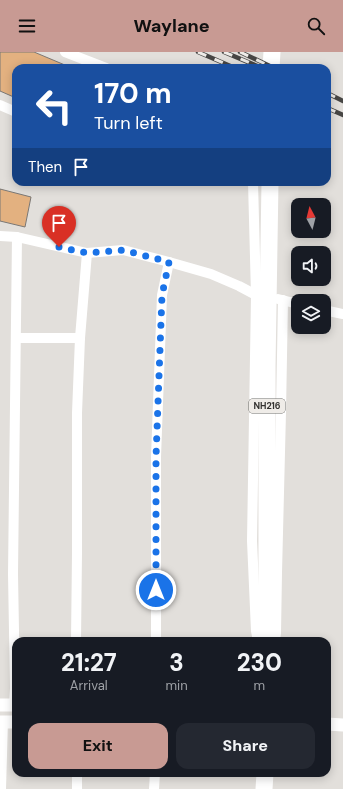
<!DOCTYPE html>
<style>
:root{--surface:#171b24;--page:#242831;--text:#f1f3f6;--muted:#9ea1a6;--accent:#c89a93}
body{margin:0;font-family:"DM Sans",sans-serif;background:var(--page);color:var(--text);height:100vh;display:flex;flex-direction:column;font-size:15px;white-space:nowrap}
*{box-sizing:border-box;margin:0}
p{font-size:13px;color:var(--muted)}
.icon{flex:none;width:22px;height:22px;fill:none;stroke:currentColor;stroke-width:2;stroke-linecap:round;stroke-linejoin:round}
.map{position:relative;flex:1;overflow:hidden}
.side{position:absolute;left:12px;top:585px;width:319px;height:140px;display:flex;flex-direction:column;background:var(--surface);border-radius:12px;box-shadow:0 2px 10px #0003}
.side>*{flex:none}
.guide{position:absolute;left:12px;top:12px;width:319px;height:122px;border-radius:12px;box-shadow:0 2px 10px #0003;background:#1a4fa0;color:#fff;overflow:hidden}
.needle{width:26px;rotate:353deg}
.buttons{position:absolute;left:291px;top:146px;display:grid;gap:8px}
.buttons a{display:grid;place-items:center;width:40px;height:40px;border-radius:8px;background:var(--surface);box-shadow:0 2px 10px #0003;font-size:20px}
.pin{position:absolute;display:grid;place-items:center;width:34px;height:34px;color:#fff;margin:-41px -17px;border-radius:50% 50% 50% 0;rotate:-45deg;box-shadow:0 0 4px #0007}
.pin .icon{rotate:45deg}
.me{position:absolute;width:44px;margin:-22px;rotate:0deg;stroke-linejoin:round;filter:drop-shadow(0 0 3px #0008)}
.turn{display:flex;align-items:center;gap:14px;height:84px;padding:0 16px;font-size:18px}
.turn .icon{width:52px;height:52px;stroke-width:2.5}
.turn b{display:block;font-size:28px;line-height:34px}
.then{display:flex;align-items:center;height:38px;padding:0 16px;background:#0003;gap:8px;font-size:15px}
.eta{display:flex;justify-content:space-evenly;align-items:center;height:68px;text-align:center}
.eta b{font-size:24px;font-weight:800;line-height:28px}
.button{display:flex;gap:8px;margin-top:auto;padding:8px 16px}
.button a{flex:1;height:46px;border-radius:12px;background:var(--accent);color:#111;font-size:16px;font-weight:800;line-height:46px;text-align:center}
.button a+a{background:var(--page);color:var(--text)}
header{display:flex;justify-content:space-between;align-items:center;height:52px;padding:0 16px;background:var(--accent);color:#111;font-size:18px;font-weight:800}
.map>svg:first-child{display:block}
.building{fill:#e3b180;stroke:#7b7875}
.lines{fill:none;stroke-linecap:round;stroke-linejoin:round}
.minor{stroke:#fff;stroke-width:10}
.tertiary{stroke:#fff;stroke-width:13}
.trunk{stroke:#fff;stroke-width:17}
.rail-casing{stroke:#474644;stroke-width:4.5}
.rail{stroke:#efece8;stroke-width:3;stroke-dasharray:9;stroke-linecap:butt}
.route{stroke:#1a73e8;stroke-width:7;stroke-dasharray:0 12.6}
.labels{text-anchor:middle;stroke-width:3;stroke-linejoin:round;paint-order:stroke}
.shield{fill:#efece8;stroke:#6b6a67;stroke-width:1}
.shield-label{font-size:9px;font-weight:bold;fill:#333230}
</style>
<header><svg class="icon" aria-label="menu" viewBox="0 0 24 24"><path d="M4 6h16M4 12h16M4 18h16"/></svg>Waylane<svg class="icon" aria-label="search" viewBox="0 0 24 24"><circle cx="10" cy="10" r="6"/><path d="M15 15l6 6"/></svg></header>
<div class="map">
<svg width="343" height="737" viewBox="0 0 343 737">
<rect width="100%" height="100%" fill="#e2dfdb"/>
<!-- building -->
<g class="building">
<path d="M0,0H34L72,16H16V46L0,39Z"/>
<path d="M0,137L31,145L25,175L0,169Z"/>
</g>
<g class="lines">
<!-- minor -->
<g class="minor">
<path d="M65,0L106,16"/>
<path d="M0,53L16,60"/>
<path d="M253,130L256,243L252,489L256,579L258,589"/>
<path d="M0,184L17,185L87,201L123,198L169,210L211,222L239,234L256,243L260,244"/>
<path d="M278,247L298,252"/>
<path d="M324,258L343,262"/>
<path d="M16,286H80"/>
<path d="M76,589L77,501V361L80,286L87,201"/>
<path d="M156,589V405L162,243L169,210"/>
<path d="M275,589L276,581L277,521L281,360L283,248"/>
<path d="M14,653L15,636L13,522L17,185"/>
<path d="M1,737L3,669"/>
<path d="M77,737V721"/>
<path d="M154,737L155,721"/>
</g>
<!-- tertiary -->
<g class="tertiary">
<path d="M0,653H16"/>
<path d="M0,670H16"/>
<path d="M327,672L343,673"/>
</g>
<!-- trunk -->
<g class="trunk">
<path d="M271,16L272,0"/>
<path d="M267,589V315L270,130"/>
<path d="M264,737L265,721"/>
</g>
<!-- rail casing -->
<g class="rail-casing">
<g id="rail">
<path d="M198,0L235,16"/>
<path d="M224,0L262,16"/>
<path d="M240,0L274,16"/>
<path d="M327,41L343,49"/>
<path d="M327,56L343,63"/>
</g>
</g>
<!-- rail -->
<use href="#rail" class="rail"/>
</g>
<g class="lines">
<!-- route -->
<path class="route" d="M59,195L87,201L123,198L169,210L162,243L156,405V538"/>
</g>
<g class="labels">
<!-- shield labels -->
<rect class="shield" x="249" y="347" width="36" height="14" rx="3"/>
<g class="shield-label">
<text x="267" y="357">NH216</text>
</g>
</g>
</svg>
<div class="buttons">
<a><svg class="needle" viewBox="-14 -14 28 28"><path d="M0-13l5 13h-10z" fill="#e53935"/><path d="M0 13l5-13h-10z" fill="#9ea1a6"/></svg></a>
<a><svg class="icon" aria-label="sound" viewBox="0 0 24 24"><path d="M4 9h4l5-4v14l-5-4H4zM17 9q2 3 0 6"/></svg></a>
<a><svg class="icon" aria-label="layers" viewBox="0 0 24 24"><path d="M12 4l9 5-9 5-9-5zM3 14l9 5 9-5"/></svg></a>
</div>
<div class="pin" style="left:59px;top:195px;background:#d93025"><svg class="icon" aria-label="arrive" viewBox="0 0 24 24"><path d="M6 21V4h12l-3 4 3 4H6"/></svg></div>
<svg class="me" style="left:156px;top:538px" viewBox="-20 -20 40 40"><circle r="17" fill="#1a73e8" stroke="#fff" stroke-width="3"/><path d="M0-11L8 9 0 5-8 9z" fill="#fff"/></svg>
<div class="guide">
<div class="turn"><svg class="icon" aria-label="left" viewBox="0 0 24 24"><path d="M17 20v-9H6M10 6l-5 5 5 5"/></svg><div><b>170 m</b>Turn left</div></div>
<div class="then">Then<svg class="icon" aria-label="arrive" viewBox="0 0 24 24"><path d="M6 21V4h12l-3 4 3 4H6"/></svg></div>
</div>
<section class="side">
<div class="eta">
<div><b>21:27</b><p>Arrival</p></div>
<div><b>3</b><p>min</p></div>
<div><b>230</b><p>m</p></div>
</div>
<div class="button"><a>Exit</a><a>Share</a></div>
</section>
</div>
